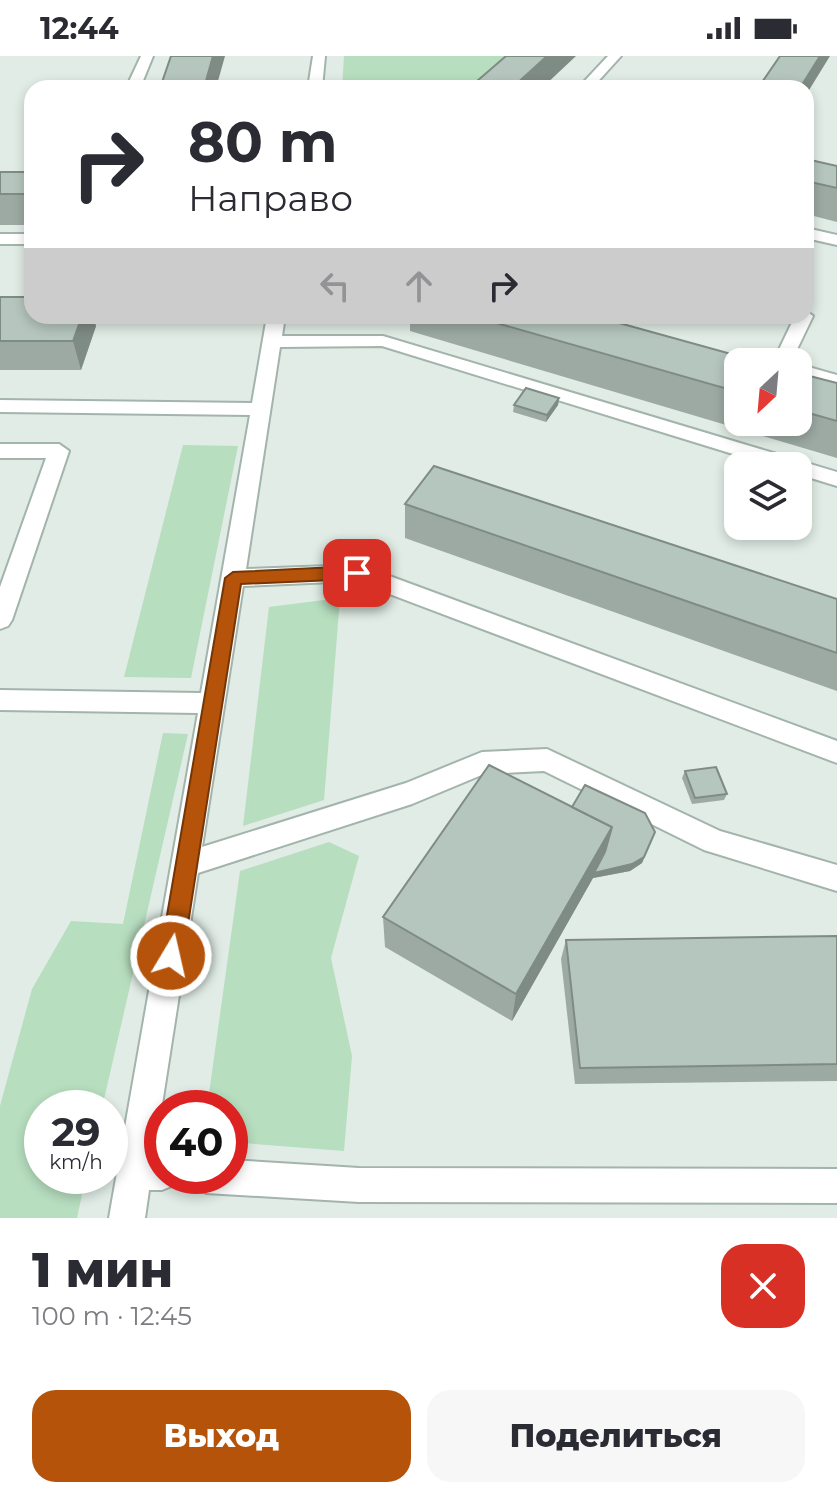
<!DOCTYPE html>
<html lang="ru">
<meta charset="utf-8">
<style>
:root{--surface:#fff;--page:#f7f7f7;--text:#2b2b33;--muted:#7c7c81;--accent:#b45309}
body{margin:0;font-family:Montserrat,sans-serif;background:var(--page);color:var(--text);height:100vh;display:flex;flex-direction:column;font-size:30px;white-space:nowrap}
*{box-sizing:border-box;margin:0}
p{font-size:26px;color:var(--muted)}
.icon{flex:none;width:44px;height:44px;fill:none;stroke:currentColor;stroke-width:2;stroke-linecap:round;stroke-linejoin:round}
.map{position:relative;height:1162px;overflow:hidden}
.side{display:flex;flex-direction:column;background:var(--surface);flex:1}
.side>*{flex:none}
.guide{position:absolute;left:24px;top:24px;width:790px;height:244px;border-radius:24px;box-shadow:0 4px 12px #0003;background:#fff;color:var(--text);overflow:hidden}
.needle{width:52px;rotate:206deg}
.fabs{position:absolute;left:724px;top:292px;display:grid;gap:16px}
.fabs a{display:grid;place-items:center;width:88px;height:88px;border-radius:16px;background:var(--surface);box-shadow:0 4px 12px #0003;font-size:40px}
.speed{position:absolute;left:24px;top:1034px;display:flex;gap:16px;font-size:40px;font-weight:700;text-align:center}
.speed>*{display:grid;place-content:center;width:104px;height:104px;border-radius:50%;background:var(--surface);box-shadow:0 4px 12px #0003;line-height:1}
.speed small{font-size:20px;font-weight:400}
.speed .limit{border:12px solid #d22;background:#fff;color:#111}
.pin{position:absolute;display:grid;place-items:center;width:68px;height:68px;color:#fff;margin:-34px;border-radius:16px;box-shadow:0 4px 12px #0006}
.me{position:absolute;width:88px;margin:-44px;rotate:9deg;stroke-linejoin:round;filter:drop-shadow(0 0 6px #0008)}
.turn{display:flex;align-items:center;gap:28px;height:168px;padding:0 32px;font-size:36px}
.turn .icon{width:104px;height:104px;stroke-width:2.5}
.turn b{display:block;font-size:56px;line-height:68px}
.lanes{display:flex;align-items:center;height:76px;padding:0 32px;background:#0003;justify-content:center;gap:40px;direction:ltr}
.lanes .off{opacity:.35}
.round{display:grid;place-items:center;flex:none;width:84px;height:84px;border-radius:24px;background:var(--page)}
.head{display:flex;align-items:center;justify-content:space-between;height:136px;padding:0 32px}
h1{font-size:48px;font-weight:800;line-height:60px}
.action{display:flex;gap:16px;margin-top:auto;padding:16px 32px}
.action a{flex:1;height:92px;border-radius:24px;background:var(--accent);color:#fff;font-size:32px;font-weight:800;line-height:92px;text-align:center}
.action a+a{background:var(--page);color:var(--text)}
.status{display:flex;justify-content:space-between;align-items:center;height:56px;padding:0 40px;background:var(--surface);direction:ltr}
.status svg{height:22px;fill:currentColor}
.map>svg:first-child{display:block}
.green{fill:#b7debf}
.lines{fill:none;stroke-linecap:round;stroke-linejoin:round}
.minor-casing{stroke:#a3b4ac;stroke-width:4}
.minor{fill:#fff;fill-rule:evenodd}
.wall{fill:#9caaa3}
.shaded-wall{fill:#7f8b85}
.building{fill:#b5c6be;stroke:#7f8b85;stroke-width:2}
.route{fill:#b45309;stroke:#753606;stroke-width:2}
</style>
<div class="status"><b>12:44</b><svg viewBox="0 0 49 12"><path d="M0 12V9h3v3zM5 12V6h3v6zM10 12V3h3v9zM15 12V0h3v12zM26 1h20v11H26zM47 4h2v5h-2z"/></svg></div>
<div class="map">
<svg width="837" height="1162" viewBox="0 0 837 1162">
<rect width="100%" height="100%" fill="#e0ece5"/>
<!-- green -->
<g class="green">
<path d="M344,0H532L496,32H342Z"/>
<path d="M183,389L238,390L191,622L124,621Z"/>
<path d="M340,542L324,744L243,770L269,551Z"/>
<path d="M163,677L188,678L102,1052H42V1120H86L77,1162H0V1050L32,933L71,865L123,868Z"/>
<path d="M329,786L359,800L331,902L352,1000L344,1095L230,1086V1052H207L240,815Z"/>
</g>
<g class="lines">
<!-- minor casing -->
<g class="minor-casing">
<g id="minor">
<path d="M141,0H153L140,32H126Z"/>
<path d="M313,0H325L322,32H308Z"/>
<path d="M608,0H621L592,32H578Z"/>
<path d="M806,172L837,179V189L806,182Z"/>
<rect x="0" y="178" width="32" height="10"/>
<path d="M806,255L813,260L791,306H773L795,260H806Z"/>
<path d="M267,260H285L282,280H383L837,416V430L798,418V410H772L382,290L280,291L246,513L357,509L365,511L837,685V707L355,525L243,530L202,791L406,727L482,696L547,693L720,775L837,809V835L704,794L544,715L484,718L412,748L198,817L154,1100H162V1120H178L174,1129L162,1134H149L145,1162H109L198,657L0,654V634L201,637L250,359L0,356V344L252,347Z"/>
<path d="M798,308L837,319V331L798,320Z"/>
<path d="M0,388H59L69,395L12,564L8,570L0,573V531L46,402H0Z"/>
<path d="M230,1104L359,1112L837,1113V1147L359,1146L206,1137L194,1132L189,1120H230Z"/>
</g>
</g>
<!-- minor -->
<use href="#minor" class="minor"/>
</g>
<!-- wall -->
<g class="wall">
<path d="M806,103L837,110V166L806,158Z"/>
<rect x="0" y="116" width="32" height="53"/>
<path d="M0,241L96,270L81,314H0Z"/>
<path d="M410,260H594L738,306V366H798V317L837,327V402L410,275Z"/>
<path d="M559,342L558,349L546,366L513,356L514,349Z"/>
<path d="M405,448L837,543V635L405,482Z"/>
<path d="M685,715L727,738L724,744L692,748L682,722Z"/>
<path d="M572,751L655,776L642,807L630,815L593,822L512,965L385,891L383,861Z"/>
<path d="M837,880V1025L575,1028L561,903L566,884Z"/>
</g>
<!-- shaded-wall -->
<g class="shaded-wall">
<path d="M213,0H225L216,32H204Z"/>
<path d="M547,0H576L542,32H512Z"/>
<path d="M820,0H830L806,39V32H800Z"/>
<path d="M82,260H94L96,270L81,314L73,285Z"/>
<path d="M559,342L558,349L546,366L547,359Z"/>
<path d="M612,771L655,776L642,807L630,815L593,822L512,965L516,938Z"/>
</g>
<!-- building -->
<g class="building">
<path d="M171,0H213L204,32H160Z"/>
<path d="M506,0H547L512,32H469Z"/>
<path d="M780,0H820L800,32H758Z"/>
<path d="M806,103L837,110V132L806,125Z"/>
<rect x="0" y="116" width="32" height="22"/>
<path d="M0,241H32V260H82L73,285H0Z"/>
<path d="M472,260H594L760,306H738V336Z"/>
<path d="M798,317L837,327V365L798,354Z"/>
<path d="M526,332L559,342L547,359L514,349Z"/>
<path d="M434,410L837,543V597L405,448Z"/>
<path d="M489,709L612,771L516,938L383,861Z"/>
<path d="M716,711L727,738L695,742L685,715Z"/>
<path d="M585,729L645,757L655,776L644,801L632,808L594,817L605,796L612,771L572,751Z"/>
<path d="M837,880V1008L580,1012L566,884Z"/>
</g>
<!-- route -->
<path class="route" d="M357,510L365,517L357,523L241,528L183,900L179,908L171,911L163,908L160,900L225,522L233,516Z"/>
</svg>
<div class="fabs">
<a><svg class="needle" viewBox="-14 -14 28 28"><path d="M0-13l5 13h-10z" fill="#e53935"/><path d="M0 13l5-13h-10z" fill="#7c7c81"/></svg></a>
<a><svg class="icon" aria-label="layers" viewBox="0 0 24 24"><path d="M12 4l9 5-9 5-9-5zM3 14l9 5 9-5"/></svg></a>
</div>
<div class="speed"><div>29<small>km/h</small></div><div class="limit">40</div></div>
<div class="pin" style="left:357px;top:517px;background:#d93025"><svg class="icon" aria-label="arrive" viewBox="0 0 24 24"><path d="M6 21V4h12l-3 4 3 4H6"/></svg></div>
<svg class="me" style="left:171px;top:900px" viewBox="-20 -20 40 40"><circle r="17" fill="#b45309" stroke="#fff" stroke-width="3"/><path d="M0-11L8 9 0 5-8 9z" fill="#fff"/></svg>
<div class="guide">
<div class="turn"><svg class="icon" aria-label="right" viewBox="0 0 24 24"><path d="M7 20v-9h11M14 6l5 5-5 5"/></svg><div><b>80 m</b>Направо</div></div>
<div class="lanes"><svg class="icon off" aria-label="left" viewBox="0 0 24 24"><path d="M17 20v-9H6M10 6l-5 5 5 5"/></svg><svg class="icon off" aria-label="ahead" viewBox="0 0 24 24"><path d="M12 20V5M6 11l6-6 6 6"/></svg><svg class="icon" aria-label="right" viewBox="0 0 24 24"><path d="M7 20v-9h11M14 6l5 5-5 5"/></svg></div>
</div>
</div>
<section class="side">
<div class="head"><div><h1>1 мин</h1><p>100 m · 12:45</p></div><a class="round" style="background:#d93025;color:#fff"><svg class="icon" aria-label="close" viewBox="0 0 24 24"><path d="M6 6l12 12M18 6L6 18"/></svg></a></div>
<div class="action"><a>Выход</a><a>Поделиться</a></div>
</section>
